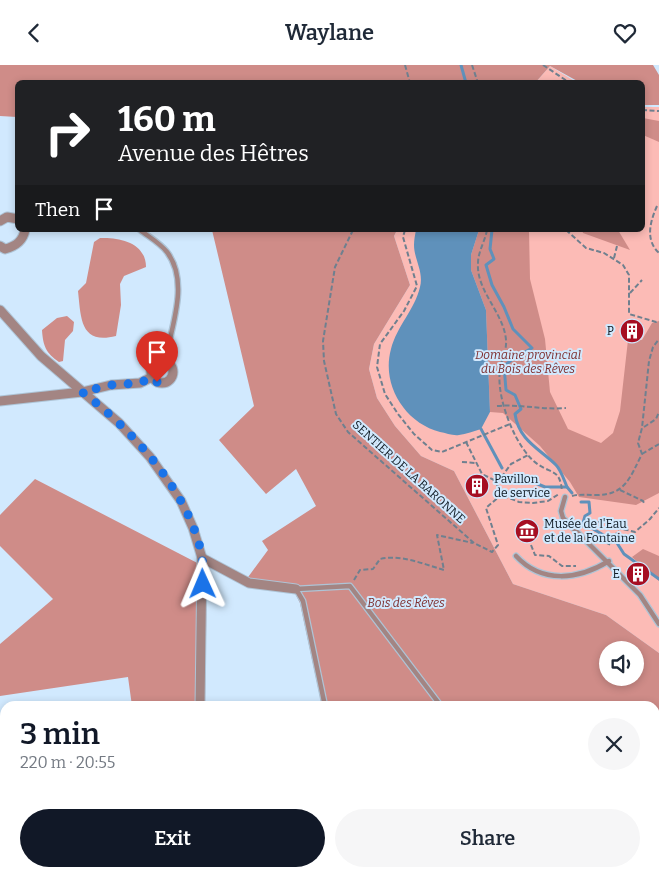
<!DOCTYPE html>
<meta charset="utf-8">
<style>
:root{--surface:#fff;--page:#f6f6f7;--text:#1f2937;--muted:#747a83;--accent:#111827}
body{margin:0;font-family:Bitter,serif;background:var(--page);color:var(--text);height:100vh;display:flex;flex-direction:column;font-size:19px;white-space:nowrap}
*{box-sizing:border-box;margin:0}
p{font-size:16px;color:var(--muted)}
.icon{flex:none;width:28px;height:28px;fill:none;stroke:currentColor;stroke-width:2;stroke-linecap:round;stroke-linejoin:round}
.map{position:relative;flex:1;overflow:hidden}
.details{position:absolute;left:0px;top:636px;width:660px;height:176px;display:flex;flex-direction:column;background:var(--surface);border-radius:15px 15px 0 0;box-shadow:0 2px 8px #0003}
.details>*{flex:none}
.banner{position:absolute;left:15px;top:15px;width:630px;height:152px;border-radius:8px;box-shadow:0 2px 8px #0003;background:#202124;color:#fff;overflow:hidden}
.buttons{position:absolute;left:599px;top:576px;display:grid;gap:10px}
.buttons a{display:grid;place-items:center;width:45px;height:45px;border-radius:50%;background:var(--surface);box-shadow:0 2px 8px #0003;font-size:25px}
.pin{position:absolute;display:grid;place-items:center;width:42px;height:42px;color:#fff;margin:-51px -21px;border-radius:50% 50% 50% 0;rotate:-45deg;box-shadow:0 0 5px #0007}
.pin .icon{rotate:45deg}
.me{position:absolute;width:55px;margin:-28px;rotate:359deg;stroke-linejoin:round;filter:drop-shadow(0 0 4px #0008)}
.turn{display:flex;align-items:center;gap:18px;height:105px;padding:0 20px;font-size:22px}
.turn .icon{width:65px;height:65px;stroke-width:2.5}
.turn b{display:block;font-size:35px;line-height:42px}
.then{display:flex;align-items:center;height:48px;padding:0 20px;background:#0003;gap:10px;font-size:19px}
.round{display:grid;place-items:center;flex:none;width:52px;height:52px;border-radius:26px;background:var(--page)}
.summary{display:flex;align-items:center;justify-content:space-between;height:85px;padding:0 20px}
h1{font-size:30px;font-weight:600;line-height:38px;color:var(--accent)}
.primary-button{display:flex;gap:10px;margin-top:auto;padding:10px 20px}
.primary-button a{flex:1;height:58px;border-radius:30px;background:var(--accent);color:#fff;font-size:20px;font-weight:600;line-height:58px;text-align:center}
.primary-button a+a{background:var(--page);color:var(--text)}
header{display:flex;justify-content:space-between;align-items:center;height:65px;padding:0 20px;background:var(--surface);font-size:22px;font-weight:600}
.map>svg:first-child{display:block}
.green{fill:#fcbbb6}
.forest{fill:#cf8c88;fill-rule:evenodd}
.water{fill:#5f91bb}
.lines{fill:none;stroke-linecap:round;stroke-linejoin:round}
.stream{stroke:#5f91bb;stroke-width:3}
.service-casing{stroke:#aec4d6;stroke-width:7}
.minor-casing{stroke:#aec4d6;stroke-width:11}
.path{stroke:#6f808f;stroke-width:2;stroke-dasharray:5 2.5;stroke-linecap:butt}
.service{stroke:#a38583;stroke-width:4.5}
.minor{stroke:#a38583;stroke-width:9}
.route{stroke:#1a73e8;stroke-width:9;stroke-dasharray:0 16.2}
.labels{text-anchor:middle;stroke-width:4;stroke-linejoin:round;paint-order:stroke}
.poi-label{font-size:12px;fill:#0e1922;stroke:#d1e9fe;text-anchor:end}
.park-label{font-size:12px;font-style:italic;fill:#7e2d2d;stroke:#d1e9fe}
.street-label{font-size:12px;fill:#0e1922;stroke:#d1e9fe}
</style>
<header><svg class="icon" aria-label="back" viewBox="0 0 24 24"><path d="M15 5l-7 7 7 7"/></svg>Waylane<svg class="icon" aria-label="heart" viewBox="0 0 24 24"><path d="M12 20l-8-8c-3-5 5-10 8-4 3-6 11-1 8 4z"/></svg></header>
<div class="map">
<svg width="659" height="812" viewBox="0 0 659 812">
<rect width="100%" height="100%" fill="#d1e9fe"/>
<!-- green -->
<g class="green">
<path d="M550,1L576,17L535,18Z"/>
<path d="M643,42H659V588L606,550L513,519L454,406L421,391L395,361L377,333L369,304L374,279L410,220L394,171L397,165H642Z"/>
<rect x="28" y="808" width="83" height="4"/>
</g>
<!-- forest -->
<g class="forest">
<path d="M0,0H653L659,10V40H643L642,18L579,17L550,1L535,18H18L17,52L0,51Z"/>
<path d="M643,53L659,56V77L643,70Z"/>
<path d="M212,165H397L394,171L410,220L374,279L369,304L377,333L395,361L421,391L454,406L513,519L606,550L659,588V738L655,744V641H322L300,538L295,528L243,519L268,485L262,476L316,441L296,404L266,429L219,375L254,341ZM608,585H635V612H608Z"/>
<path d="M479,165H529L530,214L545,274L550,327L568,364L601,378L613,368L620,346L628,275H642L652,258L659,256V428L636,440L579,432L570,417L540,381L503,348L490,347L486,245L471,205V190Z"/>
<path d="M582,165H618L630,185L583,168Z"/>
<path d="M100,173C120,172 146,178 146,202L124,211L120,219L121,240L116,271C80,280 81,253 78,226L86,218L94,177Z"/>
<path d="M67,251L74,257L73,266L65,275L63,296L59,297C46,288 43,281 42,265L57,253Z"/>
<path d="M35,414L207,503L205,641H132L128,612L0,631V579L53,534L0,481V450Z"/>
<path d="M643,484L659,491V516L632,492Z"/>
<path d="M151,808H610L607,812H152Z"/>
</g>
<!-- water -->
<path class="water" d="M416,165H479L471,190V205L486,245L490,347L481,364C474,366 466,369 459,370C453,371 446,368 440,367C405,358 381,320 391,284C397,261 415,244 420,222C424,207 414,194 414,180C414,175 415,170 416,165Z"/>
<g class="lines">
<!-- stream -->
<g class="stream">
<path d="M461,0L466,18"/>
<path d="M492,165L490,184L494,194L486,200L492,220L504,242L513,264L532,283L514,293L504,301L506,325L515,330L521,344L515,349C519,376 540,384 556,400C561,405 564,415 567,422"/>
<path d="M481,364L502,403"/>
<path d="M528,415L545,422H567L572,428"/>
<path d="M581,437H589L590,448L585,451L583,458L617,478L624,489L659,514"/>
</g>
<!-- service casing -->
<g class="service-casing">
<g id="service">
<path d="M140,165C149,172 160,178 167,187C190,217 171,263 165,296"/>
<path d="M565,432L561,446L563,453L640,530L659,559"/>
<path d="M516,491C542,519 578,515 609,496"/>
<path d="M325,641L303,536L296,524L350,521L441,641"/>
<path d="M612,812L615,808"/>
</g>
</g>
<!-- minor casing -->
<g class="minor-casing">
<g id="minor">
<path d="M0,156L7,152L18,154"/>
<path d="M0,181L5,184C16,181 23,176 25,165"/>
<path d="M0,245L41,291L119,358L150,392L181,436L193,463L202,493L200,641"/>
<circle cx="162" cy="307" r="11"/>
<path d="M0,336L82,327L111,320L140,318L152,312"/>
<path d="M202,493L249,518L296,524"/>
<path d="M194,808L202,812"/>
</g>
</g>
<!-- path -->
<g class="path">
<path d="M405,0L410,18"/>
<path d="M472,0L478,18"/>
<path d="M543,0L570,18"/>
<path d="M642,45L659,46"/>
<path d="M657,141C650,157 645,175 659,188"/>
<path d="M353,165L335,202L323,276L324,296L336,349L348,367L474,478L492,487L498,480L486,443L502,429"/>
<path d="M405,165L403,172L417,221L404,246L380,279L377,302L385,329L398,349L414,369L432,385L442,387L510,359"/>
<path d="M487,165C485,176 478,187 478,198C476,226 504,248 506,275C507,286 501,294 500,305C497,325 506,352 515,370C520,380 529,394 539,400C553,409 560,405 562,426"/>
<path d="M566,165L586,183L604,188L623,200L629,210V249L656,257L659,256"/>
<path d="M614,193L617,181"/>
<path d="M630,228L642,215"/>
<path d="M497,341C520,339 542,345 566,343"/>
<path d="M644,362L656,354L659,347"/>
<path d="M466,377L482,409L494,415L504,431L519,437L533,438L548,436L559,429"/>
<path d="M642,389L659,379"/>
<path d="M462,397L476,398"/>
<path d="M503,410L515,419L521,416"/>
<path d="M494,415L503,410L511,399L528,390"/>
<path d="M620,425L643,436L645,440"/>
<path d="M572,431C580,429 587,430 596,430C626,430 630,412 642,389L638,378L642,363L649,296L653,282L659,274"/>
<path d="M581,462L602,456L619,463L635,467L650,454L659,443"/>
<path d="M592,471L611,480L619,463"/>
<path d="M531,480L535,490L549,491L562,501H576"/>
<path d="M354,515L360,505L373,504L380,494C401,489 423,499 444,505L437,470L473,478"/>
<path d="M655,753L659,746"/>
<path d="M363,808L365,812"/>
</g>
<!-- service -->
<use href="#service" class="service"/>
<!-- minor -->
<use href="#minor" class="minor"/>
</g>
<g class="lines">
<!-- route -->
<path class="route" d="M157,317L152,312L140,318L111,320L82,327C132,364 191,429 202,492C203,501 202,510 203,519"/>
</g>
<!-- icons -->
<defs>
<g id="building-disc" transform="scale(1.25)"><circle r="9.5" fill="#a60e22" stroke="#d1e9fe"/><path d="M-4-6H4V6H1V3H-1V6H-4ZM-2.5-4.3h1.7v1.8h-1.7ZM.8-4.3h1.7v1.8H.8ZM-2.5-1h1.7V.8h-1.7ZM.8-1h1.7V.8H.8Z" fill="#fff"/></g>
<g id="museum-disc" transform="scale(1.25)"><circle r="9.5" fill="#a60e22" stroke="#d1e9fe"/><path d="M0-6L6-3V-2H-6V-3ZM-5-1h2V3h-2ZM-1-1h2V3h-2ZM3-1h2V3H3ZM-6 4H6V6H-6Z" fill="#fff"/></g>
</defs>
<g fill-rule="evenodd">
<use href="#building-disc" x="632" y="266"/>
<use href="#building-disc" x="477" y="421"/>
<use href="#museum-disc" x="527" y="466"/>
<use href="#building-disc" x="638" y="509"/>
</g>
<g class="labels">
<!-- poi labels -->
<g class="poi-label">
<text x="614" y="270">P</text>
<text x="494" y="418" text-anchor="start">Pavillon<tspan x="494" dy="14">de service</tspan></text>
<text x="544" y="463" text-anchor="start">Musée de l'Eau<tspan x="544" dy="14">et de la Fontaine</tspan></text>
<text x="620" y="513">E</text>
</g>
<!-- park labels -->
<g class="park-label">
<text x="528" y="294">Domaine provincial<tspan x="528" dy="14">du Bois des Rêves</tspan></text>
<text x="406" y="542">Bois des Rêves</text>
</g>
<!-- street labels -->
<g class="street-label">
<text transform="translate(409 407) rotate(42)" y="4">SENTIER DE LA BARONNE</text>
</g>
</g>
</svg>
<div class="buttons">
<a><svg class="icon" aria-label="sound" viewBox="0 0 24 24"><path d="M4 9h4l5-4v14l-5-4H4zM17 9q2 3 0 6"/></svg></a>
</div>
<div class="pin" style="left:157px;top:317px;background:#d93025"><svg class="icon" aria-label="arrive" viewBox="0 0 24 24"><path d="M6 21V4h12l-3 4 3 4H6"/></svg></div>
<svg class="me" style="left:203px;top:519px" viewBox="-20 -20 40 40"><path d="M0-17L14 15 0 8-14 15z" fill="#1a73e8" stroke="#fff" stroke-width="4"/></svg>
<div class="banner">
<div class="turn"><svg class="icon" aria-label="right" viewBox="0 0 24 24"><path d="M7 20v-9h11M14 6l5 5-5 5"/></svg><div><b>160 m</b>Avenue des Hêtres</div></div>
<div class="then">Then<svg class="icon" aria-label="arrive" viewBox="0 0 24 24"><path d="M6 21V4h12l-3 4 3 4H6"/></svg></div>
</div>
<section class="details">
<div class="summary"><div><h1>3 min</h1><p>220 m · 20:55</p></div><a class="round"><svg class="icon" aria-label="close" viewBox="0 0 24 24"><path d="M6 6l12 12M18 6L6 18"/></svg></a></div>
<div class="primary-button"><a>Exit</a><a>Share</a></div>
</section>
</div>
